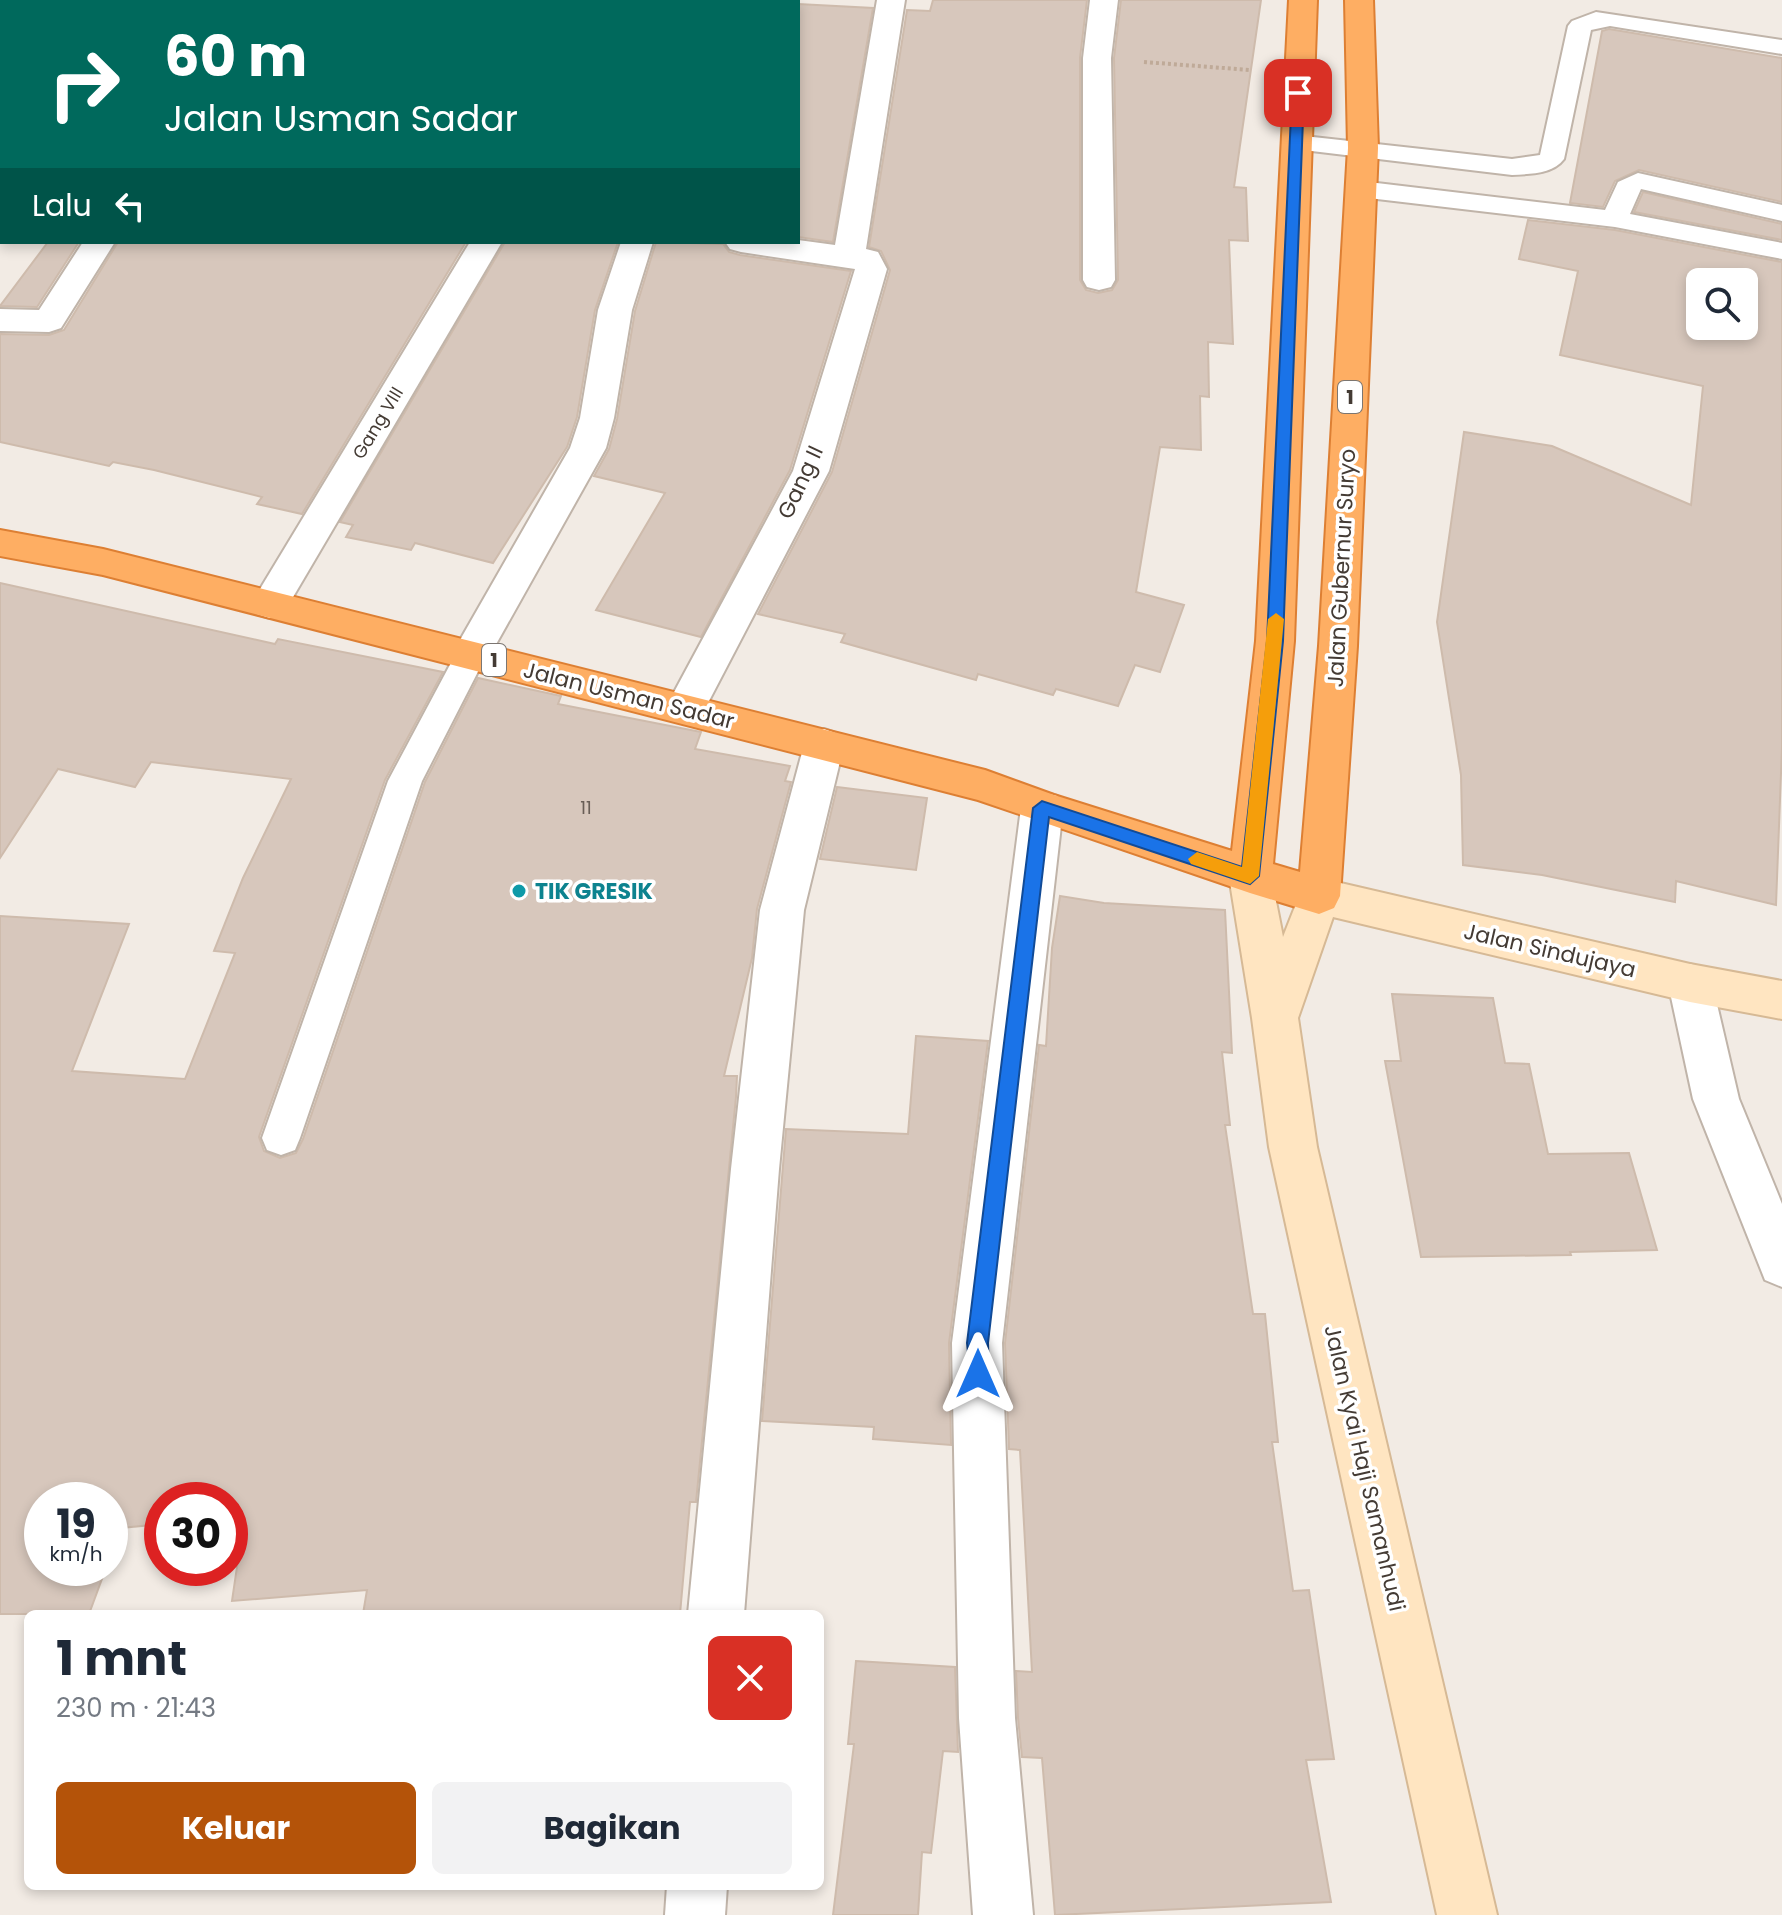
<!DOCTYPE html>
<html lang="id">
<meta charset="utf-8">
<style>
:root{--surface:#fff;--page:#f2f2f3;--text:#1f2937;--muted:#747a83;--accent:#b45309}
body{margin:0;font-family:Poppins,sans-serif;background:var(--page);color:var(--text);height:100vh;display:flex;flex-direction:column;font-size:30px;white-space:nowrap}
*{box-sizing:border-box;margin:0}
p{font-size:26px;color:var(--muted)}
.icon{flex:none;width:44px;height:44px;fill:none;stroke:currentColor;stroke-width:2;stroke-linecap:round;stroke-linejoin:round}
.map{position:relative;flex:1;overflow:hidden}
.side{position:absolute;left:24px;top:1610px;width:800px;height:280px;display:flex;flex-direction:column;background:var(--surface);border-radius:12px;box-shadow:0 4px 12px #0003}
.side>*{flex:none}
.hud{position:absolute;left:0px;top:0px;width:800px;height:244px;box-shadow:0 4px 12px #0003;background:#00695c;color:#fff;overflow:hidden}
.tools{position:absolute;left:1686px;top:268px;display:grid;gap:16px}
.tools a{display:grid;place-items:center;width:72px;height:72px;border-radius:12px;background:var(--surface);box-shadow:0 4px 12px #0003;font-size:40px}
.speed{position:absolute;left:24px;top:1482px;display:flex;gap:16px;font-size:40px;font-weight:700;text-align:center}
.speed>*{display:grid;place-content:center;width:104px;height:104px;border-radius:50%;background:var(--surface);box-shadow:0 4px 12px #0003;line-height:1}
.speed small{font-size:20px;font-weight:400}
.speed .limit{border:12px solid #d22;background:#fff;color:#111}
.pin{position:absolute;display:grid;place-items:center;width:68px;height:68px;color:#fff;margin:-34px;border-radius:16px;box-shadow:0 4px 12px #0006}
.me{position:absolute;width:88px;margin:-44px;rotate:0deg;stroke-linejoin:round;filter:drop-shadow(0 0 6px #0008)}
.turn{display:flex;align-items:center;gap:28px;height:168px;padding:0 32px;font-size:36px}
.turn .icon{width:104px;height:104px;stroke-width:2.5}
.turn b{display:block;font-size:56px;line-height:68px}
.then{display:flex;align-items:center;height:76px;padding:0 32px;background:#0003;gap:16px;font-size:30px}
.round{display:grid;place-items:center;flex:none;width:84px;height:84px;border-radius:12px;background:var(--page)}
.headline{display:flex;align-items:center;justify-content:space-between;height:136px;padding:0 32px}
h1{font-size:48px;font-weight:700;line-height:60px}
.button{display:flex;gap:16px;margin-top:auto;padding:16px 32px}
.button a{flex:1;height:92px;border-radius:12px;background:var(--accent);color:#fff;font-size:32px;font-weight:700;line-height:92px;text-align:center}
.button a+a{background:var(--page);color:var(--text)}
.map>svg:first-child{display:block}
.building{fill:#d7c7bc;stroke:#cebbac;stroke-width:2;fill-rule:evenodd}
.lines{fill:none;stroke-linecap:round;stroke-linejoin:round}
.lane-casing{stroke:#c0b4a9;stroke-width:4}
.street-casing{stroke:#c0b4a9;stroke-width:4}
.secondary-casing{stroke:#d6b995;stroke-width:4}
.highway-casing{stroke:#dd7f33;stroke-width:4}
.path{stroke:#bfaa98;stroke-width:4;stroke-dasharray:3 3;stroke-linecap:butt}
.lane{fill:#fff;fill-rule:evenodd}
.street{fill:#fff;fill-rule:evenodd}
.secondary{fill:#ffe5c1;fill-rule:evenodd}
.highway{fill:#feae63;fill-rule:evenodd}
.route{fill:#1a73e8;stroke:#114b97;stroke-width:2}
.slow{fill:#f59e0b}
.culture-dot{fill:#0f9aa8;stroke:#fff;stroke-width:3}
.labels{text-anchor:middle;stroke-width:7;stroke-linejoin:round;paint-order:stroke}
.far-street-label{font-size:18px;fill:#443b34;stroke:#fff}
.number-label{font-size:18px;fill:#695e56}
.shield{fill:#fff;stroke:#7c7671;stroke-width:2}
.shield-label{font-size:20px;font-weight:bold;fill:#443b34}
.street-label{font-size:22px;fill:#443b34;stroke:#fff}
.culture-label{font-size:22px;font-weight:bold;fill:#0d838f;stroke:#fff;text-anchor:start}
</style>
<div class="map">
<svg width="1782" height="1915" viewBox="0 0 1782 1915">
<rect width="100%" height="100%" fill="#f2ebe4"/>
<!-- building -->
<g class="building">
<path d="M933,0H1087L1080,58V280L1086,290L1098,293L1112,290L1118,280L1114,58L1121,0H1261L1234,187L1246,188L1248,241L1229,240L1233,344L1208,342L1209,397L1200,396L1201,450L1160,447L1136,592L1184,605L1160,672L1135,665L1118,706L1056,689L1053,695L978,674L976,680L841,642L845,634L758,614L832,472L890,270L881,251L869,247L907,10L930,11Z"/>
<path d="M798,4L873,8L833,242L798,237Z"/>
<path d="M1609,29L1782,58V202L1639,170L1615,181L1603,207L1570,203L1602,31Z"/>
<path d="M1643,192L1782,224V240L1634,212Z"/>
<path d="M1528,220L1615,230L1782,262V747L1776,905L1676,881L1675,902L1542,875L1463,865L1461,775L1437,622L1464,432L1552,446L1691,505L1703,386L1560,355L1578,271L1519,259ZM1700,282H1744V326H1700Z"/>
<path d="M48,242H79L37,307L0,306Z"/>
<path d="M118,242H466L302,514L257,504L262,497L154,470L113,462L109,466L0,442V334L49,335L64,330Z"/>
<path d="M505,242H618L595,310L577,417L567,447L493,563L415,543L411,550L346,537L353,525L340,522Z"/>
<path d="M656,242L723,244L729,252L740,255L851,271L790,470L701,637L596,610L665,493L594,476L609,449L617,419L635,311Z"/>
<path d="M0,583L275,644L278,639L443,672L385,780L259,1137L264,1151L280,1158L296,1153L303,1139L425,782L478,678L561,696L558,704L701,732L695,749L790,766L785,781L791,782L757,909L752,958L724,1076H737L736,1097L696,1502H690L680,1614H363L367,1590L232,1601L242,1533L231,1534L233,1517L230,1518V1500H162V1524L121,1528L110,1558V1500H42V1568H106L89,1614H0V916L129,924L72,1071L185,1079L235,953L214,951L243,878L291,779L151,762L135,787L58,769L0,858Z"/>
<path d="M837,787L927,798L916,870L820,859Z"/>
<path d="M1060,896L1104,903L1225,910L1232,1053L1222,1052L1230,1125H1225L1253,1314H1265L1278,1442H1272L1293,1591L1309,1590L1334,1759L1306,1760L1331,1902L1055,1915L1042,1758L1022,1757L1018,1718L1016,1671L1032,1672L1020,1450L1009,1449L1005,1343L1039,1045L1046,1046L1052,948Z"/>
<path d="M1392,994L1493,998L1505,1063L1529,1064L1548,1154L1629,1153L1657,1250L1570,1252L1571,1255L1421,1257L1385,1061H1401Z"/>
<path d="M916,1036L988,1041L949,1343L951,1445L873,1439L874,1427L762,1421L786,1129L908,1134Z"/>
<path d="M856,1661L955,1667L958,1752L943,1751L931,1853L922,1852L918,1915H833L854,1744H848Z"/>
</g>
<g class="lines">
<!-- lane casing -->
<g class="lane-casing">
<g id="lane">
<path d="M1596,12L1782,40V54L1610,26L1591,30L1564,159C1553,174 1530,174 1512,175L1295,149L1286,147L1283,142L1286,137L1295,135L1512,159L1540,155L1568,26L1572,21Z"/>
<path d="M1638,173L1782,205V221L1641,189L1630,214L1782,243V259L1615,227L1360,197L1351,194L1347,189L1351,184L1360,181L1605,210L1618,182Z"/>
<path d="M471,642L482,646L487,654L422,781L300,1138L295,1150L281,1155L267,1150L262,1138L388,781L460,646Z"/>
</g>
</g>
<!-- street casing -->
<g class="street-casing">
<g id="street">
<path d="M25,0H54L24,2Z"/>
<path d="M221,0H249L220,2Z"/>
<path d="M532,0H560L531,2Z"/>
<rect x="720" y="0" width="28" height="2"/>
<path d="M877,0H905L866,249L878,252L887,269L829,471L699,720L685,724L671,720L665,709L793,471L855,269L741,252L730,249L725,242L798,240L835,245Z"/>
<path d="M1090,0H1118L1111,58L1115,280L1111,287L1099,290L1087,287L1083,280V58Z"/>
<path d="M2,44V64L0,65V45Z"/>
<path d="M83,242H115L61,328L49,332L0,331V309L39,310Z"/>
<path d="M470,242H502L283,614L270,618L257,614L251,604L257,594Z"/>
<path d="M621,242H653L632,310L614,418L606,448L485,664L471,668L457,664L452,654L570,448L580,418L598,310Z"/>
<path d="M824,729L838,734L844,745L804,910L779,1169L744,1614H688L731,1169L760,910L804,745L810,734Z"/>
<path d="M1042,792L1057,796L1063,808L1002,1343L1015,1718L1033,1915H973L959,1718L952,1343L1021,808L1027,796Z"/>
<path d="M1690,964L1706,970L1712,983L1739,1099L1782,1204V1287L1765,1280L1693,1099L1668,983L1674,970Z"/>
<path d="M667,1886H727L725,1915H665Z"/>
</g>
</g>
<!-- secondary casing -->
<g class="secondary-casing">
<path id="secondary" d="M1250,859L1265,864L1271,876L1283,937L1304,884L1319,878L1690,964L1782,981V1019L1690,1002L1333,917L1298,1018L1317,1147L1497,1915H1437L1269,1147L1252,1018L1229,876L1235,864Z"/>
</g>
<!-- highway casing -->
<g class="highway-casing">
<path id="highway" d="M1289,0H1317L1294,641L1273,864L1300,872L1319,646L1348,148L1345,0H1373L1378,148L1357,646L1340,896L1334,908L1319,914L1250,893L978,800L103,575L0,556V530L103,549L985,770L1054,795L1232,851L1256,641Z"/>
</g>
<!-- path -->
<path class="path" d="M1144,62L1250,70"/>
<!-- lane -->
<use href="#lane" class="lane"/>
<!-- street -->
<use href="#street" class="street"/>
<!-- secondary -->
<use href="#secondary" class="secondary"/>
<!-- highway -->
<use href="#highway" class="highway"/>
</g>
<!-- route -->
<path class="route" d="M1298,90L1304,93L1283,641L1259,876L1250,884L1049,817L988,1343L989,1374L985,1381L978,1384L971,1381L967,1343L1033,808L1042,801L1242,867L1267,641L1292,93Z"/>
<!-- slow -->
<path class="slow" d="M1276,613L1284,619L1259,876L1250,884L1191,864L1188,859L1197,852L1242,867L1268,619Z"/>
<!-- markers -->
<circle class="culture-dot" cx="519" cy="891" r="8"/>
<g class="labels">
<!-- far-street labels -->
<g class="far-street-label">
<text transform="translate(378 423) rotate(-59)" y="6">Gang VIII</text>
</g>
<!-- number labels -->
<g class="number-label">
<text x="586" y="814">11</text>
</g>
<!-- shield labels -->
<g class="shield">
<rect x="1338" y="381" width="24" height="32" rx="6"/>
<rect x="482" y="644" width="24" height="32" rx="6"/>
</g>
<g class="shield-label">
<text x="1350" y="404">1</text>
<text x="494" y="667">1</text>
</g>
<!-- street labels -->
<g class="street-label">
<text transform="translate(800 482) rotate(-65)" y="8">Gang II</text>
<text transform="translate(1341 568) rotate(-87)" y="8">Jalan Gubernur Suryo</text>
<text transform="translate(629 695) rotate(14)" y="8">Jalan Usman Sadar</text>
<text transform="translate(1550 950) rotate(13)" y="8">Jalan Sindujaya</text>
<text transform="translate(1365 1468) rotate(77)" y="8">Jalan Kyai Haji Samanhudi</text>
</g>
<!-- culture labels -->
<g class="culture-label">
<text x="535" y="899">TIK GRESIK</text>
</g>
</g>
</svg>
<div class="tools">
<a><svg class="icon" aria-label="search" viewBox="0 0 24 24"><circle cx="10" cy="10" r="6"/><path d="M15 15l6 6"/></svg></a>
</div>
<div class="speed"><div>19<small>km/h</small></div><div class="limit">30</div></div>
<div class="pin" style="left:1298px;top:93px;background:#d93025"><svg class="icon" aria-label="arrive" viewBox="0 0 24 24"><path d="M6 21V4h12l-3 4 3 4H6"/></svg></div>
<svg class="me" style="left:978px;top:1374px" viewBox="-20 -20 40 40"><path d="M0-17L14 15 0 8-14 15z" fill="#1a73e8" stroke="#fff" stroke-width="4"/></svg>
<div class="hud">
<div class="turn"><svg class="icon" aria-label="right" viewBox="0 0 24 24"><path d="M7 20v-9h11M14 6l5 5-5 5"/></svg><div><b>60 m</b>Jalan Usman Sadar</div></div>
<div class="then">Lalu<svg class="icon" aria-label="left" viewBox="0 0 24 24"><path d="M17 20v-9H6M10 6l-5 5 5 5"/></svg></div>
</div>
<section class="side">
<div class="headline"><div><h1>1 mnt</h1><p>230 m · 21:43</p></div><a class="round" style="background:#d93025;color:#fff"><svg class="icon" aria-label="close" viewBox="0 0 24 24"><path d="M6 6l12 12M18 6L6 18"/></svg></a></div>
<div class="button"><a>Keluar</a><a>Bagikan</a></div>
</section>
</div>
